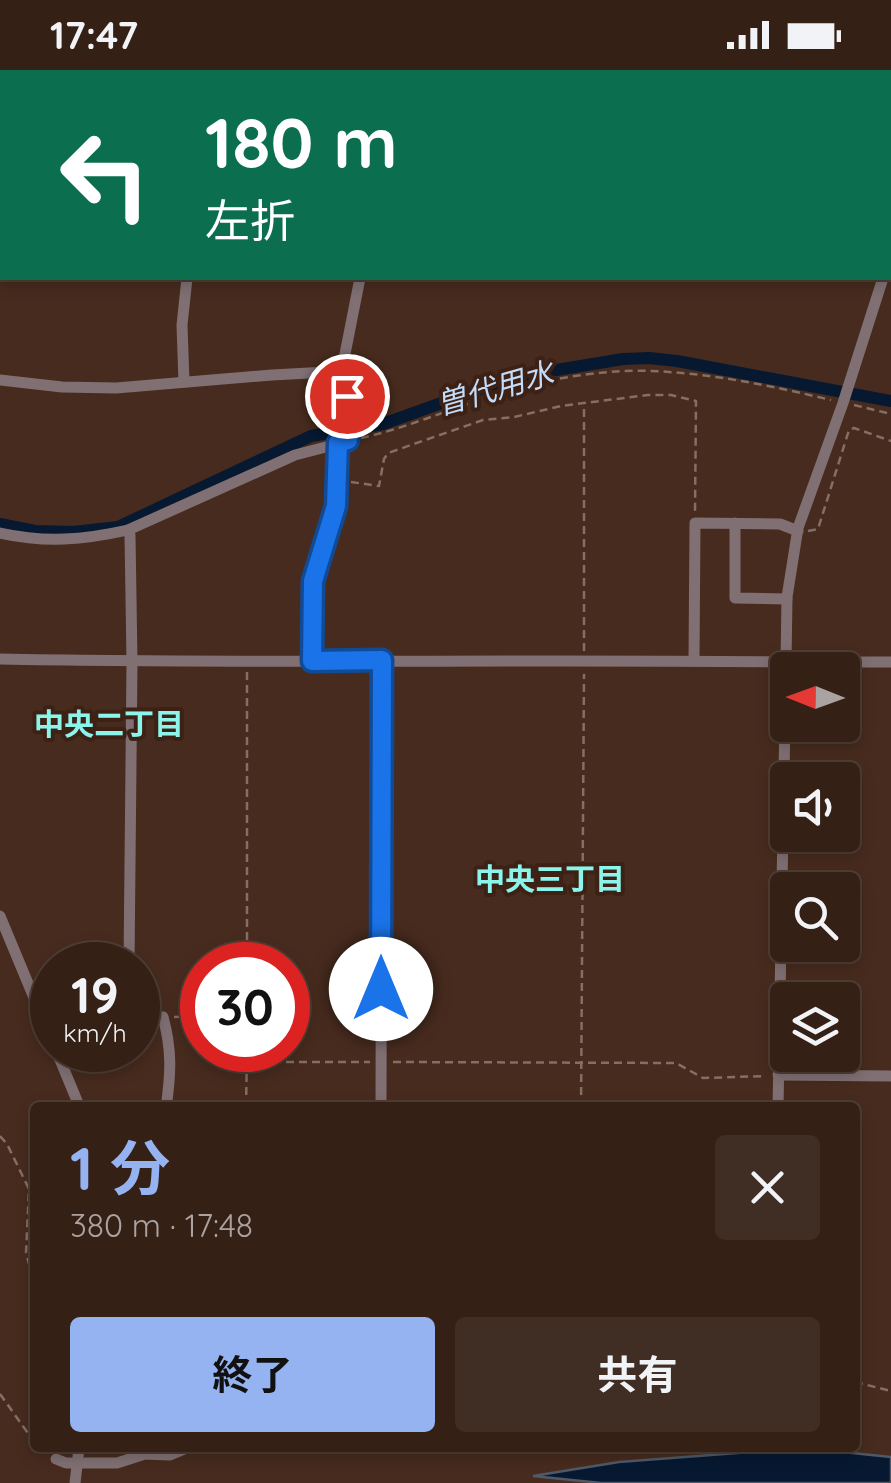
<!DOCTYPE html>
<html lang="ja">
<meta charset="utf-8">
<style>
:root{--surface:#352016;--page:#402d23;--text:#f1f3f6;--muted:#aaa3a1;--line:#4f3e35;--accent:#95b2f1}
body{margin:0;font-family:Quicksand,"Noto Sans JP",sans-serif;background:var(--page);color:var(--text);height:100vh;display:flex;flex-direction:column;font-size:38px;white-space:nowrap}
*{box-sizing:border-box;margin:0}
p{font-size:32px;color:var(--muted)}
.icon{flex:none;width:55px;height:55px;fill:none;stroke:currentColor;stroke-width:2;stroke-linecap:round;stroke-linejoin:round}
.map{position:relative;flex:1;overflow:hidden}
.details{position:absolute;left:30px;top:1032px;width:830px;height:350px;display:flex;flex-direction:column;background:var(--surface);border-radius:10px;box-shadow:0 5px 15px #0003,0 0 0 2px var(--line)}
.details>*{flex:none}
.hud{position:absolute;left:0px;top:0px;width:892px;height:210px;box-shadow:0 5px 15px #0003,0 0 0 2px var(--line);background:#0b6e4f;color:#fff;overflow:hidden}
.needle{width:65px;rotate:271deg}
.fabs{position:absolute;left:770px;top:582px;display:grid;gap:20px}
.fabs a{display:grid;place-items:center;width:90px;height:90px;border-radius:10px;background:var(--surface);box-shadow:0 5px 15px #0003,0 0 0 2px var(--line);font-size:50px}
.speed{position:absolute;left:30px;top:872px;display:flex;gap:20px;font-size:50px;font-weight:700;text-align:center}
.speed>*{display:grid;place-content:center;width:130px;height:130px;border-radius:50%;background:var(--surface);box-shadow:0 5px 15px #0003,0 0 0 2px var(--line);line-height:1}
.speed small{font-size:25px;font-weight:400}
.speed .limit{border:15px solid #d22;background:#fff;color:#111}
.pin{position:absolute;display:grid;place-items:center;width:85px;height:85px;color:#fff;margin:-42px;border:5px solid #fff;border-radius:50%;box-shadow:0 2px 10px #0007}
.me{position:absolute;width:110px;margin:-55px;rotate:0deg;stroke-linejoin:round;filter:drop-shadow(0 0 8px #0008)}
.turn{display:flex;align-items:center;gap:35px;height:210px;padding:0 40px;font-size:45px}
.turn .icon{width:130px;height:130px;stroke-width:2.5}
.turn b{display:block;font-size:70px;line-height:85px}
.round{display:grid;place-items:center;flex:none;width:105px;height:105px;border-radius:10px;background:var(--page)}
.head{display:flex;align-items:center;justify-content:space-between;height:170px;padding:0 40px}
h1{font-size:60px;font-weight:700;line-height:75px;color:var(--accent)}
.primary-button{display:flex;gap:20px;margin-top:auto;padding:20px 40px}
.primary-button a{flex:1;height:115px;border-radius:10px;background:var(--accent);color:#111;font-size:40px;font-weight:700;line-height:115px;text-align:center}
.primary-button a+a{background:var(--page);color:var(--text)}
.status{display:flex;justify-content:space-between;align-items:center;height:70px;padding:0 50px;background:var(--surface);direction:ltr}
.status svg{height:28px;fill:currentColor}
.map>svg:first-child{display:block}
.green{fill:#465644}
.water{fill:#061931;stroke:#505968;stroke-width:2.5}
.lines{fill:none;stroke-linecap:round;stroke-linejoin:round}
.canal{stroke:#061931;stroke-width:12}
.path{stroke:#856e63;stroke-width:2.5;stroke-dasharray:8 5;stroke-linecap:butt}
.minor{stroke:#807074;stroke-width:11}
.highway{stroke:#ebc3ce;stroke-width:18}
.minor-bridge{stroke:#807074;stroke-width:11}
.route-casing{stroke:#114b97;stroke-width:25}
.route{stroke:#1a73e8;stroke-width:18}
.labels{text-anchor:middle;stroke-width:8;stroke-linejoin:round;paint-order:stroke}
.water-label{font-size:30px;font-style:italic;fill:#c3dcfa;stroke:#3c2114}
.neighbourhood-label{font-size:30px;font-weight:bold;fill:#8cf5eb;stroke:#3c2114}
</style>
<div class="status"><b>17:47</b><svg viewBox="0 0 49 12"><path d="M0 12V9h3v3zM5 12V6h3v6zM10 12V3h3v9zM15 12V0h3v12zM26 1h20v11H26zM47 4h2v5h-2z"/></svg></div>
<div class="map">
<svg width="891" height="1413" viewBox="0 0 891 1413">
<rect width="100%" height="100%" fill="#472b1e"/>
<!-- green -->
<path class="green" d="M441,0H772L776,2H446Z"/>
<!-- water -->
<path class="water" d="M803,1378L891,1387V1413H601L533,1406L619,1392Z"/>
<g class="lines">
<!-- canal -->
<path class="canal" d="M0,454L35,461L73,462L118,457L311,366L383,354L514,307L623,289L649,288L677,291L891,331"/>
<!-- path -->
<g class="path">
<path d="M854,335L891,344"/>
<path d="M361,368C416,356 467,331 521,317C560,307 611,299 650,301C711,303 772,316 831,330"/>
<path d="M351,412L379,416L384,389L388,383L483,350L514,347L561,336L648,325H671L696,331L695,442"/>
<path d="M808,461L818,459L849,360L854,358L891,371"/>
<path d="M584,581V332"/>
<path d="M247,602V895"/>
<path d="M174,947L202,946"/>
<path d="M247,992H370"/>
<path d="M393,992L676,993L703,1008L766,1006"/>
<path d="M246,1038L247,980"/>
<path d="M581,1038L584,604"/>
<path d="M0,1066L7,1074L29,1119L26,1183L35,1216"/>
<path d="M855,1312L891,1321"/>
<path d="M0,1324L35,1373"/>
</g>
<!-- minor -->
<g class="minor">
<path d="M134,0L136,2"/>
<path d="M254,0L260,2"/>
<path d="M299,0V2"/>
<path d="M796,0L801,2"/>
<path d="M16,2L19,0"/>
<path d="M884,2L885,0"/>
<path d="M0,18L2,16"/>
<path d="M890,86L891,89"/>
<path d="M890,112L891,113"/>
<path d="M883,208L843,333L798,458L787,527L786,592H891"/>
<path d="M0,310L62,317L116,318L272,305L346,301"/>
<path d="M184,312L182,255L187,208"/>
<path d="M735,453V528L787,529"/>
<path d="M128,460L295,385L349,371L345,284L360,208"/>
<path d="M0,463C46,473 83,470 128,460L130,465L132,592L129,895"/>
<path d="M0,589C262,594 524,589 786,592L778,1038"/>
<path d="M312,591L313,511L337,436L339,411V373"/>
<path d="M694,591L695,453L780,454L798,461"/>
<path d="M0,846L52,971"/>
<path d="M138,945L163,947C172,980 171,1003 166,1038"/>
<path d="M56,980L80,1038"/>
<path d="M778,1005L891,1006"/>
<path d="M381,1038L382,591"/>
<path d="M56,1389L66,1393H117L145,1384L170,1385L187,1378"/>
</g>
<!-- highway -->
<g class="highway">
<path d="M0,52H2"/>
<path d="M890,176H891"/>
</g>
<!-- minor-bridge -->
<path class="minor-bridge" d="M75,1413L79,1378"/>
</g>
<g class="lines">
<!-- route casing -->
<g class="route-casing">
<path id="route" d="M347,326L348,370L338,373L336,436L313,511L312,591L382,590L381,919"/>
</g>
<!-- route -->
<use href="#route" class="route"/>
</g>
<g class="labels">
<!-- water labels -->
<g class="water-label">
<text transform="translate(495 319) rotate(-16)" y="10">曽代用水</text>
</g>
<!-- neighbourhood labels -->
<g class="neighbourhood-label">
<text x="109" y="665">中央二丁目</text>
<text x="550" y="820">中央三丁目</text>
</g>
</g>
</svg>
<div class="fabs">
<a><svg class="needle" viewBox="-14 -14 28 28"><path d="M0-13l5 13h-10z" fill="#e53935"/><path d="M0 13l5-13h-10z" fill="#aaa3a1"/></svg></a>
<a><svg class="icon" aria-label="sound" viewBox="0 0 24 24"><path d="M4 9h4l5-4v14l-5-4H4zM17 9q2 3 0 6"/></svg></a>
<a><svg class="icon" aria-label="search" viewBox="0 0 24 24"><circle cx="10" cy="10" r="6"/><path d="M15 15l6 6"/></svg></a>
<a><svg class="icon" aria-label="layers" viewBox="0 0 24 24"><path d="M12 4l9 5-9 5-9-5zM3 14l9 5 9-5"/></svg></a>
</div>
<div class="speed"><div>19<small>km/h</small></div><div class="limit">30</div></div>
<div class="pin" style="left:347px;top:326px;background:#d93025"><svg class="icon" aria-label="arrive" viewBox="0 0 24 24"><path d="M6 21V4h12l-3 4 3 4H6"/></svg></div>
<svg class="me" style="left:381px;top:919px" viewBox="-20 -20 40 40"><circle r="19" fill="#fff"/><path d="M0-13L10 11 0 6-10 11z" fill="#1a73e8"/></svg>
<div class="hud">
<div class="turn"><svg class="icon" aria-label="left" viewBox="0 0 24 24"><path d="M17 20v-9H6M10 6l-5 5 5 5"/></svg><div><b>180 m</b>左折</div></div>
</div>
<section class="details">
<div class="head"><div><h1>1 分</h1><p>380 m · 17:48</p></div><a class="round"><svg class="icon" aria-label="close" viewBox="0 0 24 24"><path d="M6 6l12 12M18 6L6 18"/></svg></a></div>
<div class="primary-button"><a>終了</a><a>共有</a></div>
</section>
</div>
